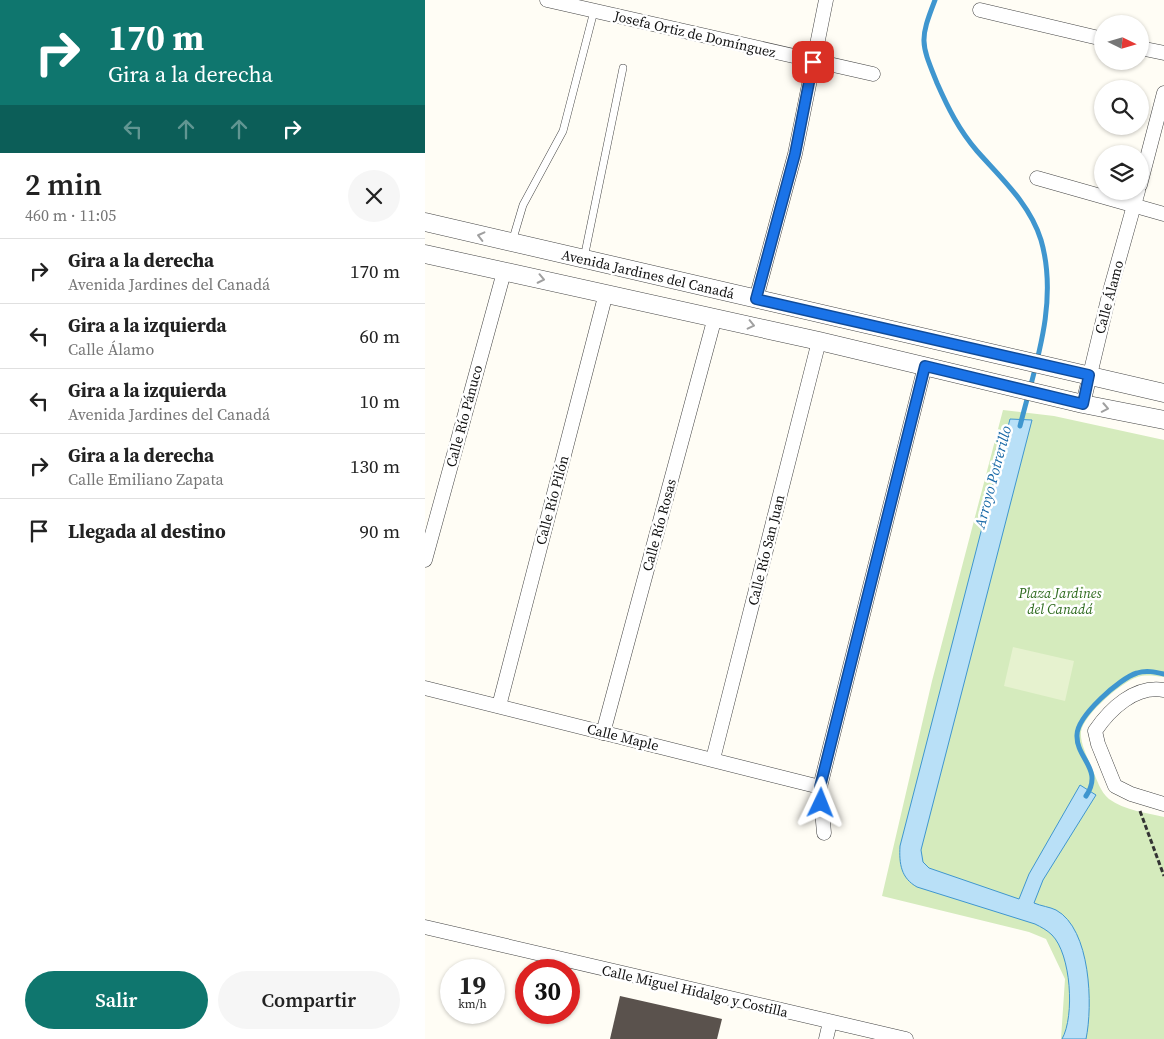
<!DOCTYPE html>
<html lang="es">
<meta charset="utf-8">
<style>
:root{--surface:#fff;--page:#f6f6f6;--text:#222;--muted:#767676;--line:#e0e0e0;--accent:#0f766e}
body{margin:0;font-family:"Source Serif 4",serif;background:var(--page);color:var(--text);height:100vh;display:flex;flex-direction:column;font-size:19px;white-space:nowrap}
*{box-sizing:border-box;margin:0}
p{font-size:16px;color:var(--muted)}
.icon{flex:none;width:28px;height:28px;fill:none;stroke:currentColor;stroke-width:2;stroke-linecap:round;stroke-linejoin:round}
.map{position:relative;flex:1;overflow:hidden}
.drawer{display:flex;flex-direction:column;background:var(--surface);width:425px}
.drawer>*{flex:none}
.hud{background:#0f766e;color:#fff;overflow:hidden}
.needle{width:32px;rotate:95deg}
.tools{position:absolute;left:669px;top:15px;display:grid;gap:10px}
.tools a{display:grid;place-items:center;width:55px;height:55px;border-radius:50%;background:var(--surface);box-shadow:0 1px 4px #0004;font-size:25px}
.speed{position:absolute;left:15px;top:959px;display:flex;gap:10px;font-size:25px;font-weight:700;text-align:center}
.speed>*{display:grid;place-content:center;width:65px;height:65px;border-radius:50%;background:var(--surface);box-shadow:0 1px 4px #0004;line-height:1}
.speed small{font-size:12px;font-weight:400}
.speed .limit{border:8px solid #d22;background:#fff;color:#111}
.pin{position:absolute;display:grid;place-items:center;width:42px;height:42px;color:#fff;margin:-21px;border-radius:10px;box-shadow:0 2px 8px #0006}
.me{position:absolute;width:55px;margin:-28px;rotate:2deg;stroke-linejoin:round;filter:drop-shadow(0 0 4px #0008)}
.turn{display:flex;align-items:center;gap:18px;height:105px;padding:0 25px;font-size:22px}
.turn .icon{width:65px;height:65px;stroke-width:2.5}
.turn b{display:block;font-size:35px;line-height:42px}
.lanes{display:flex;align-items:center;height:48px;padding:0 25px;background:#0003;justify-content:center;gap:25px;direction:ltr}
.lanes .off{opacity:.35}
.round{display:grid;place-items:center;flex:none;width:52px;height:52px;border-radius:26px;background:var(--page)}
.head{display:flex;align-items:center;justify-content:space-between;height:85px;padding:0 25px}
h1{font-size:30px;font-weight:600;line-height:38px}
.primary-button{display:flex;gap:10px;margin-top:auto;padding:10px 25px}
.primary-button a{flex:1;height:58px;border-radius:30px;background:var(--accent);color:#fff;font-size:20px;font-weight:600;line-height:58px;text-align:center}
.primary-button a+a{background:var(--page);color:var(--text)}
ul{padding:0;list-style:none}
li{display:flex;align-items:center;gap:15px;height:65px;padding:0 25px;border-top:1px solid var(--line)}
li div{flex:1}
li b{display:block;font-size:19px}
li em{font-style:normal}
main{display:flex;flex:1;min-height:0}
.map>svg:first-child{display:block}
.green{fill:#d5ebbd}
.pitch{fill:#e6f2cf}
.water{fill:#b9e0f7;stroke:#3f96cf}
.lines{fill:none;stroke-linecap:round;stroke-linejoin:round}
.stream{stroke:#3f96cf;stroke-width:5}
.building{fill:#5a524d}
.service-casing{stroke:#444;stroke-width:8}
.minor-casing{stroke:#444;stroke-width:15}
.tertiary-casing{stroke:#444;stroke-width:19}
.path{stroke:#333;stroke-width:3;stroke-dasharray:5 2.5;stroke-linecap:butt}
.service{stroke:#fff;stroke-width:7}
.minor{stroke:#fff;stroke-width:14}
.tertiary{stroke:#fff;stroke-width:18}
.oneway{stroke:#a0a0a0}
.route-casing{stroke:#114b97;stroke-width:12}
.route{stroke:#1a73e8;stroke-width:9}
.labels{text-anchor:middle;stroke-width:5;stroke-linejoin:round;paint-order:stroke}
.street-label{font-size:14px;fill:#111;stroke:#fff}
.park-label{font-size:14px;font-style:italic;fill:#2f6b1f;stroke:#fff}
.water-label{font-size:15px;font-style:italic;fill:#1768a6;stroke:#fff}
</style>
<main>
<section class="drawer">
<div class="hud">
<div class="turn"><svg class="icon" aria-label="right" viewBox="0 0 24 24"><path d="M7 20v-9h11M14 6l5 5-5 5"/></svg><div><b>170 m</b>Gira a la derecha</div></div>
<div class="lanes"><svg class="icon off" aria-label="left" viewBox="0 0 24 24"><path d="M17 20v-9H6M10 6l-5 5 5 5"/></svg><svg class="icon off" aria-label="ahead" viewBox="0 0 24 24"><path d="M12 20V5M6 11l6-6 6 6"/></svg><svg class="icon off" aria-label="ahead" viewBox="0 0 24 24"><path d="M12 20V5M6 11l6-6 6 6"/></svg><svg class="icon" aria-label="right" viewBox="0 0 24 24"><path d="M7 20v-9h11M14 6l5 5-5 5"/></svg></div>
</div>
<div class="head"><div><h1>2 min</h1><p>460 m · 11:05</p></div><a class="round"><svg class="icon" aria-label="close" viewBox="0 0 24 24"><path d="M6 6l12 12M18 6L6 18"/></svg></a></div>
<ul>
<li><svg class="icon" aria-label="right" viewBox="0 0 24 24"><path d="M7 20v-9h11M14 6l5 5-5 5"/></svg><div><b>Gira a la derecha</b><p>Avenida Jardines del Canadá</p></div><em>170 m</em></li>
<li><svg class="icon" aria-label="left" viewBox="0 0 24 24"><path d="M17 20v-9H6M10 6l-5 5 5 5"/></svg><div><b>Gira a la izquierda</b><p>Calle Álamo</p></div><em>60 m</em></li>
<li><svg class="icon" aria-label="left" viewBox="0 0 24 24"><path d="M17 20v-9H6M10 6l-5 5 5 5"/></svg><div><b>Gira a la izquierda</b><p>Avenida Jardines del Canadá</p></div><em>10 m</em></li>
<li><svg class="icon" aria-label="right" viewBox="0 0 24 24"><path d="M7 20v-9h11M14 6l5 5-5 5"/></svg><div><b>Gira a la derecha</b><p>Calle Emiliano Zapata</p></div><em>130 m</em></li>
<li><svg class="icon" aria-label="arrive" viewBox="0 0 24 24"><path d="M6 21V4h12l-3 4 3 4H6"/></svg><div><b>Llegada al destino</b></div><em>90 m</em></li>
</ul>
<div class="primary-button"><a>Salir</a><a>Compartir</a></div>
</section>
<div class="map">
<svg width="739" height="1039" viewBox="0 0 739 1039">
<rect width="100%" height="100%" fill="#fffdf5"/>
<!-- green -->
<path class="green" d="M578,410L629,416L739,440V677C731,676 724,675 716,676C699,679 658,715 656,732C655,744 663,758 667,769C672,779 675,792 684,799C699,810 722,813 739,817V1039H636L640,979L621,939L604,932L457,896L507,681Z"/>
<!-- pitch -->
<path class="pitch" d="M588,647L649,661L640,701L579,686Z"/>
<!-- water -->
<path class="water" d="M585,419L607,420L496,850L498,862L504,868L594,899L604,874L655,785L671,795L618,880L609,903C616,906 625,907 631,910C666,929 668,1006 661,1039H637C650,1016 646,954 627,935C622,930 616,927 610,924L492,887C476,878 474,864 475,846Z"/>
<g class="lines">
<!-- stream -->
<g class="stream">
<path d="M510,0C494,41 496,43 512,83C523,108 534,130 552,151C576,178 605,204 616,240C634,302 610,366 595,426"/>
<path d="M661,796C679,769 651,759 652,735C652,716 695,678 712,673C721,670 730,672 739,674"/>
</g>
</g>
<!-- building -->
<path class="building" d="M195,996L297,1019L292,1039H185Z"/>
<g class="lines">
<!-- service casing -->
<g class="service-casing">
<g id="service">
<path d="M87,242L98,205L138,131L169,11"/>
<path d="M159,258L198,68"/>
</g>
</g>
<!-- minor casing -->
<g class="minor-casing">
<g id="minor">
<path d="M122,0L448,74"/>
<path d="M555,10L678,39"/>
<path d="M715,48L739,53"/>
<path d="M612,178L739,214"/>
<path d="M715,185L739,93"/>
<path d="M331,299L370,154L401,0"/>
<path d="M658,404L685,291L713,191"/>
<path d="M0,560L79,272"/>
<path d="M0,688L395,787"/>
<path d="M739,690C710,685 685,709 670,731L673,744L690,786L706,794L739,804"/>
<path d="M74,706L181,293"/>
<path d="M178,733L290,317"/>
<path d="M288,759L394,341"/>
<path d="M399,833L395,787L500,366"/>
<path d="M0,927L481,1039"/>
<path d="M401,1039L405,1022"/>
</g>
</g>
<!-- tertiary casing -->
<g class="tertiary-casing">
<g id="tertiary">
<path d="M0,222L739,393"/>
<path d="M0,254L394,341L658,404L739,420"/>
</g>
</g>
<!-- path -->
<path class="path" d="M715,811L739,876"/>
<!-- service -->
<use href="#service" class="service"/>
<!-- minor -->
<use href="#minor" class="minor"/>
<!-- tertiary -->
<use href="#tertiary" class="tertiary"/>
</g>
<!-- one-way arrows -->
<defs><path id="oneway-chevron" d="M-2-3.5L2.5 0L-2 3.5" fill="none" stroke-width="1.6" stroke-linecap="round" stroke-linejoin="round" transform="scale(1.25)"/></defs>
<g class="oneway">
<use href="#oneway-chevron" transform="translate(56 236) rotate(-166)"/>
<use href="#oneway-chevron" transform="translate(116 279) rotate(12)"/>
<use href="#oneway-chevron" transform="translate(326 325) rotate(13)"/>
<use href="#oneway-chevron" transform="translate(680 408) rotate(11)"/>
</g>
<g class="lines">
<!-- route casing -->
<g class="route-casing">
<path id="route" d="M388,62L370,154L331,299L664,375L658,404L500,366L395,787L396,803"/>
</g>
<!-- route -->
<use href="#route" class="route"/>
</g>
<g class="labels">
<!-- street labels -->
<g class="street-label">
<text transform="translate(270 34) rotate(13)" y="5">Josefa Ortiz de Domínguez</text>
<text transform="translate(223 274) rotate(13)" y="5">Avenida Jardines del Canadá</text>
<text transform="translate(684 297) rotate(-75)" y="5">Calle Álamo</text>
<text transform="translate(39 416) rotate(-75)" y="5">Calle Río Pánuco</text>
<text transform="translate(127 500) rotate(-75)" y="5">Calle Río Pilón</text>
<text transform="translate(234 525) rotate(-75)" y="5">Calle Río Rosas</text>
<text transform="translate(341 550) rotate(-76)" y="5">Calle Río San Juan</text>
<text transform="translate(198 737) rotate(14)" y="5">Calle Maple</text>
<text transform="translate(270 991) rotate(13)" y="5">Calle Miguel Hidalgo y Costilla</text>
</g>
<!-- park labels -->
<g class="park-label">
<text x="635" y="598">Plaza Jardines<tspan x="635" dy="16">del Canadá</tspan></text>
</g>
<!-- water labels -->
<g class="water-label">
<text transform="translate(568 477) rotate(-75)" y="5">Arroyo Potrerillo</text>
</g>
</g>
</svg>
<div class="tools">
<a><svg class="needle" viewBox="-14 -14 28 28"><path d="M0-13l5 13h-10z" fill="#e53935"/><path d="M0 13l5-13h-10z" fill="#767676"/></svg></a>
<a><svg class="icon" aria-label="search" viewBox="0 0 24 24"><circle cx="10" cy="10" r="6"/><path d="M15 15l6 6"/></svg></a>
<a><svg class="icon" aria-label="layers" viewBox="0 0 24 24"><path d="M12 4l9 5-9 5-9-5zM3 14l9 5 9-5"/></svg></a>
</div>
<div class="speed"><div>19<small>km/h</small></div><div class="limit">30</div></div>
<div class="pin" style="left:388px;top:62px;background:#d93025"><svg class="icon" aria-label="arrive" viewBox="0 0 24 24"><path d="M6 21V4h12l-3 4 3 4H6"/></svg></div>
<svg class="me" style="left:396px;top:803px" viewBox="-20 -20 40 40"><path d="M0-17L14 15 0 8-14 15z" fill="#1a73e8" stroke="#fff" stroke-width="4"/></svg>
</div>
</main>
